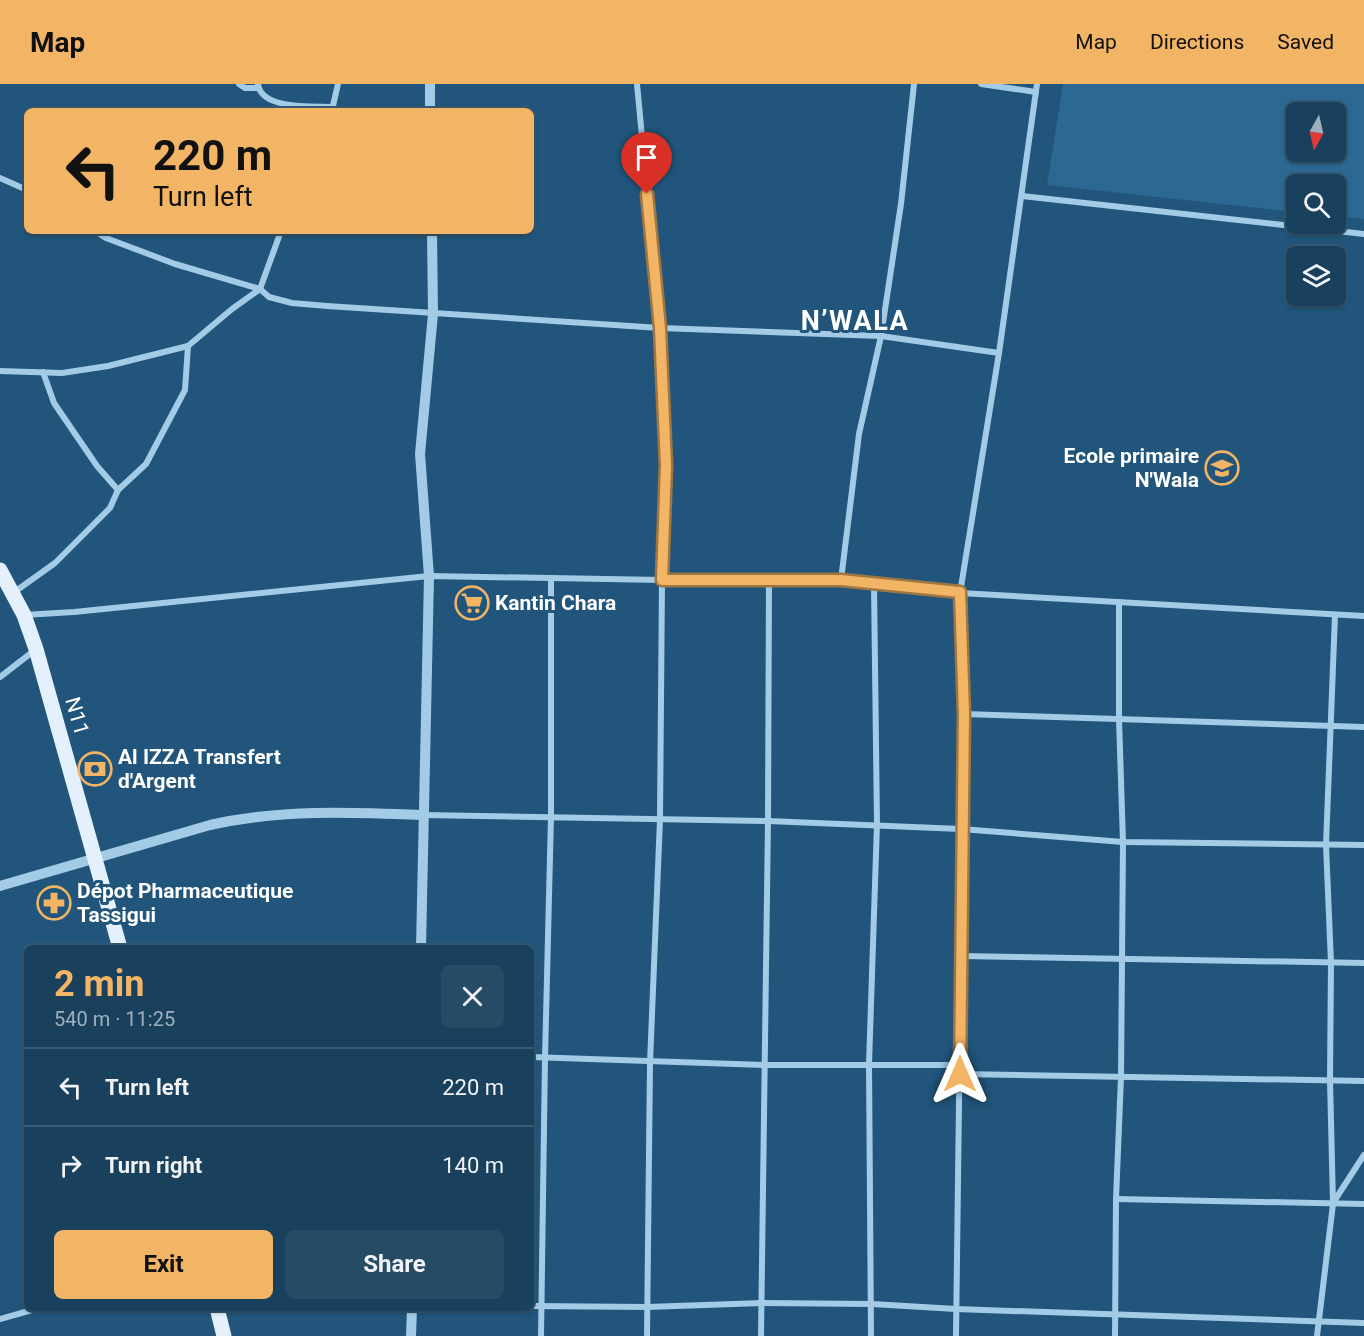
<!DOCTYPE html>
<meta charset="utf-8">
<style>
:root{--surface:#19405c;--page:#264b65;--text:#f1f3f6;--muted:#9fafbb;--line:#375972;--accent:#f2b565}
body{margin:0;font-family:Roboto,sans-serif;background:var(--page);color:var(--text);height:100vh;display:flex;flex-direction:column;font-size:22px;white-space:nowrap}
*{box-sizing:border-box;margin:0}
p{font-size:20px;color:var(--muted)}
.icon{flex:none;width:33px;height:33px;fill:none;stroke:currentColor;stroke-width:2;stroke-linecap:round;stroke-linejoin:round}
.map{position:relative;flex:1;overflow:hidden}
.details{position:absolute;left:24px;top:861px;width:510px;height:366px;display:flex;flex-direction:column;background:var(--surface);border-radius:9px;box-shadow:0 2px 4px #0004,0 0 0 2px var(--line)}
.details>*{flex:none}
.top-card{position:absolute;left:24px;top:24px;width:510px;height:126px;border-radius:9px;box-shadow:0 2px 4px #0004,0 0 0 2px var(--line);background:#f2b565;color:#111;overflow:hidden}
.needle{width:39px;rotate:188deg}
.fabs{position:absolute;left:1286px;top:18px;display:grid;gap:12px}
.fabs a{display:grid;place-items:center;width:60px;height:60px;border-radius:9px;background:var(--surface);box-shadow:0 2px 4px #0004,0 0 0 2px var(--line);font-size:30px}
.pin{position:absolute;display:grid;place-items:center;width:51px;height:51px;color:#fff;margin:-62px -26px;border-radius:50% 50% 50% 0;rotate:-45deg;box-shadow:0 0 6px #0007}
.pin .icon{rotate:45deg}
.me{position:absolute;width:66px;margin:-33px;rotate:0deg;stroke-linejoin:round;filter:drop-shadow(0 0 4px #0008)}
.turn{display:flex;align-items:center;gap:21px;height:126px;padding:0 30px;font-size:27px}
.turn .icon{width:78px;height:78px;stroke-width:2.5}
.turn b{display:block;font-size:42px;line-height:51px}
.round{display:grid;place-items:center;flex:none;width:63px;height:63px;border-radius:9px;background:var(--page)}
.head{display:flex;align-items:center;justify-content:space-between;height:102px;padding:0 30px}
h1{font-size:36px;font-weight:700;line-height:45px;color:var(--accent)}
.button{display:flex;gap:12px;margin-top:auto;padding:12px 30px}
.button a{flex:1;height:69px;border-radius:9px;background:var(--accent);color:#111;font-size:24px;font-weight:700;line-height:69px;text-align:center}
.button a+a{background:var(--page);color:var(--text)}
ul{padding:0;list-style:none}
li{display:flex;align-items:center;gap:18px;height:78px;padding:0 30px;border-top:2px solid var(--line)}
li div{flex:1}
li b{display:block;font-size:22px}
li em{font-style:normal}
header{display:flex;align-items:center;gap:36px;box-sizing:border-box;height:84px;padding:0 30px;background:var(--accent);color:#111}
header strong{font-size:28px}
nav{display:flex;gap:33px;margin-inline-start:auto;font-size:21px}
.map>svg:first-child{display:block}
.green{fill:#2b6993;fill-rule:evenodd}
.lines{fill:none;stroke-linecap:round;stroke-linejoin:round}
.minor{stroke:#a3cbe6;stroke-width:6}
.tertiary{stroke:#a3cbe6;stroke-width:10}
.primary{stroke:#e4f1fd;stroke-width:15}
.route-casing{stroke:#9d7642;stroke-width:15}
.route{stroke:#f2b565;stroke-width:10}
.labels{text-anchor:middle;stroke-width:6;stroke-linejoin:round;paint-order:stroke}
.poi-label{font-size:21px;font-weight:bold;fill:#fff;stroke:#21557b;text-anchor:start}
.street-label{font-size:21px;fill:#fff;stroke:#21557b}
.district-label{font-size:27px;font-weight:bold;letter-spacing:1.5px;fill:#fff;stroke:#21557b}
</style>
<header>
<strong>Map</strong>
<nav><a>Map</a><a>Directions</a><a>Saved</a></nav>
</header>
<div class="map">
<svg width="1364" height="1252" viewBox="0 0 1364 1252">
<rect width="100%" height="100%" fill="#21557b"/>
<!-- green -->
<path class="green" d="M1063,0H1364V135L1335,132V100H1296V128L1047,101ZM1296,28H1335V68H1296Z"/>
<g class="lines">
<!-- minor -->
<g class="minor">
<path d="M239,0L245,4H258"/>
<path d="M258,0C261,26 313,22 333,23"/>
<path d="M637,0L660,244L667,381L662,496L660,735L650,979L647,1252"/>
<path d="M981,0L1036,8"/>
<path d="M332,26L338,0"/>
<path d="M0,94L27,106"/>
<path d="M1022,112L1364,150"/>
<path d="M95,147L106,154L175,180L260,205L269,213L292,219L327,222L660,244L881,252L999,269"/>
<path d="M0,287L62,289L108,282L188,262L232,225L260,205L281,147"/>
<path d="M43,288L54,319L97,382L118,406"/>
<path d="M841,496L859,350L881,252L901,120L914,0"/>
<path d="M13,509L55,479L110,424L118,406L146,380L185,306L188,262"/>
<path d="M24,531L74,528L429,492L662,496H841L960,509L1364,532"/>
<path d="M0,593L35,566"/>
<path d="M964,630L1364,643"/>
<path d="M423,731L768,737L961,745L1123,758L1364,761"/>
<path d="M960,872L1364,879"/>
<path d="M531,973L765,981H960"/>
<path d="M960,990L1364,997"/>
<path d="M1116,1115L1364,1120"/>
<path d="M1333,1119L1364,1071"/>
<path d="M531,1222L647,1223L762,1219L872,1220L956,1225L1364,1239"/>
<path d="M0,1235L39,1224"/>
<path d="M541,1252L545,974L551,732V494"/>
<path d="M761,1252L768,737L769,495"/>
<path d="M871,1252L869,980L877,740L874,501"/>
<path d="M956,1252L964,630L960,509L999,269L1037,0"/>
<path d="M1115,1252L1116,1115L1121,993L1123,758L1119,635V518"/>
<path d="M1317,1252L1333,1120L1330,996L1331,879L1326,761L1335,531"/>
</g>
<!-- tertiary -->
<g class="tertiary">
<path d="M430,0V27"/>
<path d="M0,802L210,741C281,725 351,728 423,731"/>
<path d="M421,864L429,492L420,370L433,230L432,147"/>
<path d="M411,1252L412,1224"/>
</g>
<!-- primary -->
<g class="primary">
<path d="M0,486L24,531L36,565L120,864"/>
<path d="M217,1224L224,1252"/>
</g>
</g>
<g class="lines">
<!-- route casing -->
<g class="route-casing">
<path id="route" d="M647,110L660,244L666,381L662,496H841L960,508L964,630L960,990"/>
</g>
<!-- route -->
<use href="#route" class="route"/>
</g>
<!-- icons -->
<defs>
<g id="school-ring" transform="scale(1.725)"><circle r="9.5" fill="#21557b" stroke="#f2b565" stroke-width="1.5"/><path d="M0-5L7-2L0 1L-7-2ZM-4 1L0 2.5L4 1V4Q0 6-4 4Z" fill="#f2b565"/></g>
<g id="supermarket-ring" transform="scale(1.725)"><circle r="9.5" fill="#21557b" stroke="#f2b565" stroke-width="1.5"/><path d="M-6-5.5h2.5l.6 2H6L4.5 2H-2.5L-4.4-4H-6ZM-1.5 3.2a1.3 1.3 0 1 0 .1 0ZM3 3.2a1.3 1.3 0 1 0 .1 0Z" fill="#f2b565"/></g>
<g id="bank-ring" transform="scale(1.725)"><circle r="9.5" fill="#21557b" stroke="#f2b565" stroke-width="1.5"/><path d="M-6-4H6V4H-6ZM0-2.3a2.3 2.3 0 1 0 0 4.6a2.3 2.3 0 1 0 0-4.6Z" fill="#f2b565"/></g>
<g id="pharmacy-ring" transform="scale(1.725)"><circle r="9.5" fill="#21557b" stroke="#f2b565" stroke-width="1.5"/><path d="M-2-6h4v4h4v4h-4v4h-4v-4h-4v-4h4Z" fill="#f2b565"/></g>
</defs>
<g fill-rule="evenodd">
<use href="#school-ring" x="1222" y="384"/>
<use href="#supermarket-ring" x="472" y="519"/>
<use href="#bank-ring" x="95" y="685"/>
<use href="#pharmacy-ring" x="54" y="819"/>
</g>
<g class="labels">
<!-- poi labels -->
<g class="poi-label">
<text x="1199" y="379" text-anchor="end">Ecole primaire<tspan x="1199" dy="24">N'Wala</tspan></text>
<text x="495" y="526">Kantin Chara</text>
<text x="118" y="680">Al IZZA Transfert<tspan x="118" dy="24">d'Argent</tspan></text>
<text x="77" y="814">Dépot Pharmaceutique<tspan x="77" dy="24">Tassigui</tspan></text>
</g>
<!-- street labels -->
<g class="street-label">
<text transform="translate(77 632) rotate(74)" y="7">N11</text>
</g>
<!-- district labels -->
<g class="district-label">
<text x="855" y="246">N’WALA</text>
</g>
</g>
</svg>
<div class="fabs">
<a><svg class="needle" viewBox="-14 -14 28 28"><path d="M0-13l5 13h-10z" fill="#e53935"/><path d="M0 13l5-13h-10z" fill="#9fafbb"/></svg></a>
<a><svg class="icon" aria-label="search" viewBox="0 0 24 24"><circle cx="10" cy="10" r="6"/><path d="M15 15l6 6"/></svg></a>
<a><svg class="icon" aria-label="layers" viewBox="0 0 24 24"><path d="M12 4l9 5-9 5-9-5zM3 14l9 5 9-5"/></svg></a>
</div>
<div class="pin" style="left:647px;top:110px;background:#d93025"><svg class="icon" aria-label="arrive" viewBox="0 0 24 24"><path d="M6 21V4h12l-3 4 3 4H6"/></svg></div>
<svg class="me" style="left:960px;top:990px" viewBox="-20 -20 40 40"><path d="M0-17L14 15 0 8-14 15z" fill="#f2b565" stroke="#fff" stroke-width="4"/></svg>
<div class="top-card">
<div class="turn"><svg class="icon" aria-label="left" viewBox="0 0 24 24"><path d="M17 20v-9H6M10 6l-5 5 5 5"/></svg><div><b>220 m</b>Turn left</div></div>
</div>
<section class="details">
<div class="head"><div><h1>2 min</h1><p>540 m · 11:25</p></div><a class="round"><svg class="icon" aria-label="close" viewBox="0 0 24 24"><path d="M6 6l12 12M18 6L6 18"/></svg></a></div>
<ul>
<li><svg class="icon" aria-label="left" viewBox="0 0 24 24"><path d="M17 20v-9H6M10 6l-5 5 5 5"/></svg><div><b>Turn left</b></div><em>220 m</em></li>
<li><svg class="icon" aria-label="right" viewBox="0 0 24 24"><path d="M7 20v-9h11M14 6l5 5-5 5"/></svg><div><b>Turn right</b></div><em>140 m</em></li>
</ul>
<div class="button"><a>Exit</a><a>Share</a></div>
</section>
</div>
